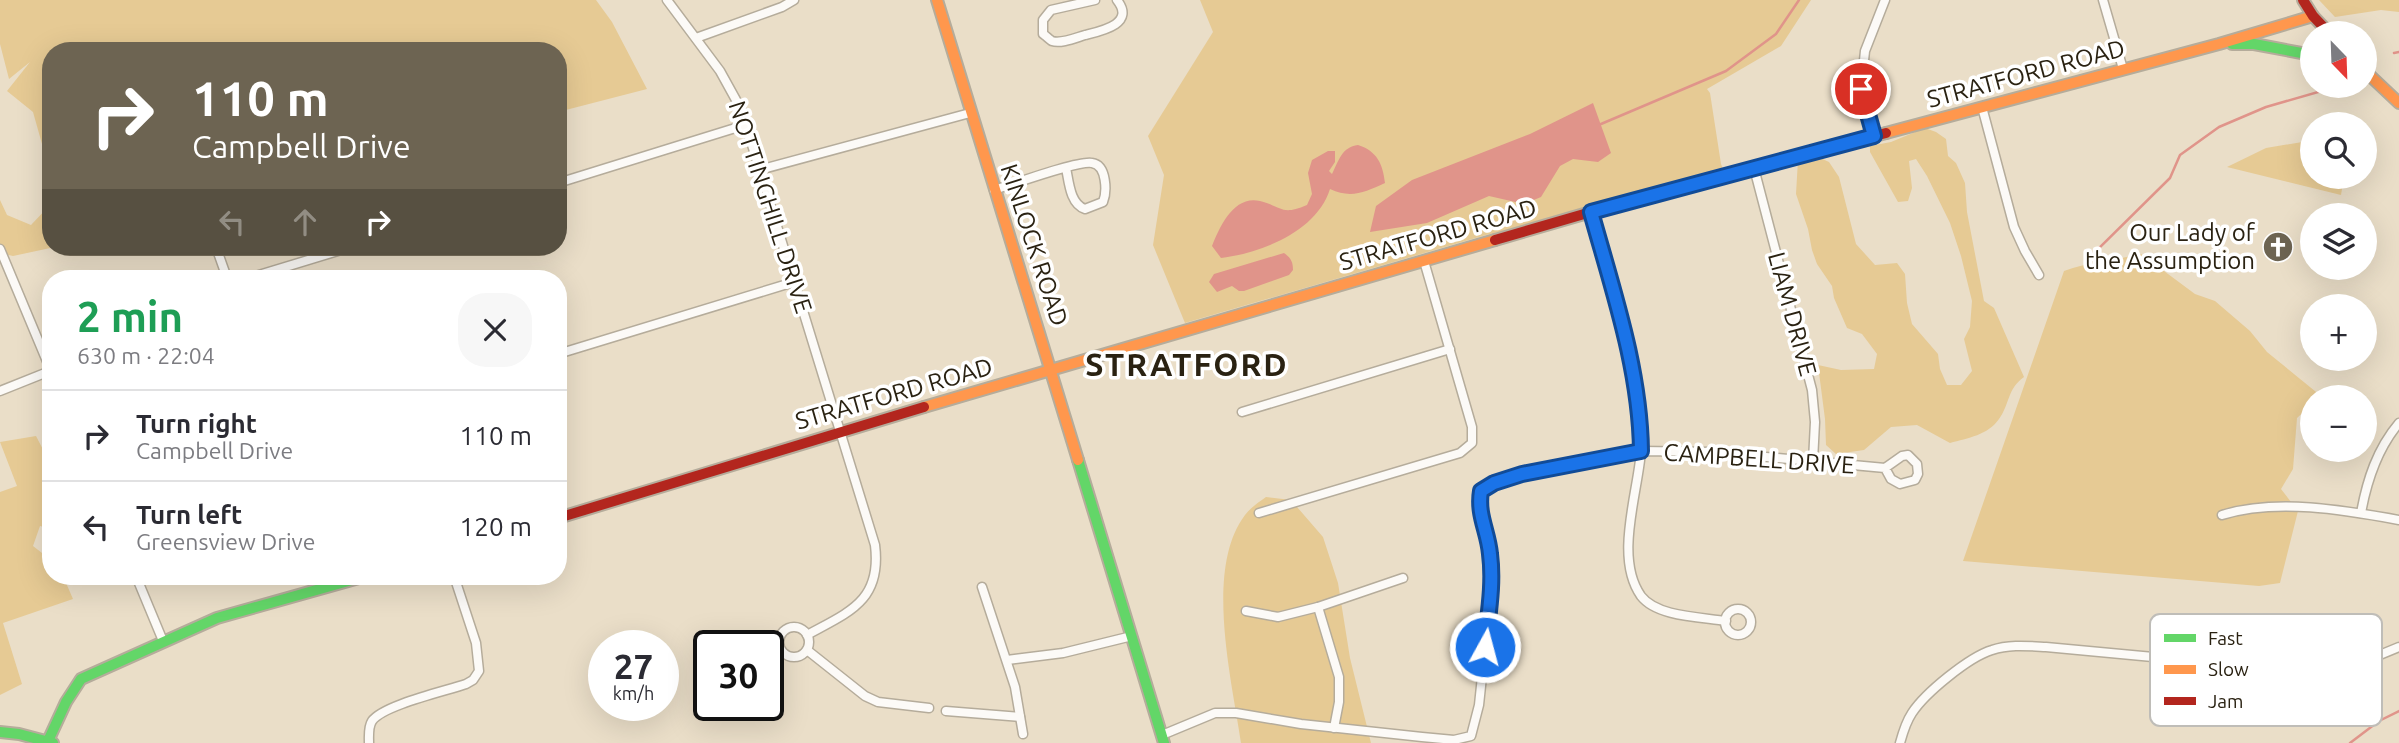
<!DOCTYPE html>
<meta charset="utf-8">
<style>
:root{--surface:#fff;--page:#f7f7f7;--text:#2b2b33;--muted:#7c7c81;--line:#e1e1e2}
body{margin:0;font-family:Ubuntu,sans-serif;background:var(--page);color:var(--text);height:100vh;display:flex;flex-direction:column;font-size:26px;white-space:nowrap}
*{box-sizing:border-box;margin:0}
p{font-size:23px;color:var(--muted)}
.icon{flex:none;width:38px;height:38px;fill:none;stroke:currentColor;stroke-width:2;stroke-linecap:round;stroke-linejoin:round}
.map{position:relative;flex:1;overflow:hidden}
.side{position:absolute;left:42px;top:270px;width:525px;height:315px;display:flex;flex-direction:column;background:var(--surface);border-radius:28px;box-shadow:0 7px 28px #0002}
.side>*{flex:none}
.top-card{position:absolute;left:42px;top:42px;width:525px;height:214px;border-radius:28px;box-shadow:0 7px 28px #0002;background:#6d6452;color:#fff;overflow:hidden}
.needle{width:46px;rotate:157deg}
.controls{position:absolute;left:2300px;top:21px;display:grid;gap:14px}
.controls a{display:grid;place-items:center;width:77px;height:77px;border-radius:50%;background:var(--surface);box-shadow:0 7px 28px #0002;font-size:35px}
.speed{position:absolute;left:588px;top:630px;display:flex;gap:14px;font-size:35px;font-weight:700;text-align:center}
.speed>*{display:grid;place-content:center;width:91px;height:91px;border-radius:50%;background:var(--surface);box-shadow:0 7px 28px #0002;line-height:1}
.speed small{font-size:18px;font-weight:400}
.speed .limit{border:4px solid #111;border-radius:10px;background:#fff;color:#111}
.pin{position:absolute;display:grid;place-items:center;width:60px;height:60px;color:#fff;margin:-30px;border:4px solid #fff;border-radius:50%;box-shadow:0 2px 7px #0007}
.me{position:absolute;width:77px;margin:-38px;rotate:7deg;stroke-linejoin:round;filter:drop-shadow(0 0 5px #0008)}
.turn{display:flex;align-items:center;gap:24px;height:147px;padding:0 35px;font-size:32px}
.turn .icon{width:91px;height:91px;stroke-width:2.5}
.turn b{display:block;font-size:49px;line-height:60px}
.lanes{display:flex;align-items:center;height:66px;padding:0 35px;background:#0003;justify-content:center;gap:35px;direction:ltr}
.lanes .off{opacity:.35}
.round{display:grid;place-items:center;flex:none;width:74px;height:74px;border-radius:28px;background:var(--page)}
.head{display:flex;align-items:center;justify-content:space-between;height:119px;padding:0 35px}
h1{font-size:42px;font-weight:600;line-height:52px;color:#1e9e55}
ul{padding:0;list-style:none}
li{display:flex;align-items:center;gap:21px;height:91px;padding:0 35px;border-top:2px solid var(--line)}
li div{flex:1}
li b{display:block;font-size:26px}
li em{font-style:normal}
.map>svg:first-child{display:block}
.green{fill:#e6ca94}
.water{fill:#e0948a}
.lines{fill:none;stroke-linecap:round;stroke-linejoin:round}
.stream{stroke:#e0948a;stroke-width:2.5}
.street-casing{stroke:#b5ac9b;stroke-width:11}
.fast-casing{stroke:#b5ac9b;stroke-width:14}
.slow-casing{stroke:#b5ac9b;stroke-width:14}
.jam-casing{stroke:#b5ac9b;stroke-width:14}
.street{stroke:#fcfaf7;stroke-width:8}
.fast{stroke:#63d668;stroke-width:10}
.slow{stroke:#ff974d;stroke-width:10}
.jam{stroke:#b3261e;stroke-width:10}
.route-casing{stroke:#114b97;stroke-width:18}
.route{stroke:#1a73e8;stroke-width:12}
.labels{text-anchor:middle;stroke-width:7;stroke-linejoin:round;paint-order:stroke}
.street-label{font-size:24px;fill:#2a2212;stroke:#fff}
.poi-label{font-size:24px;fill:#2a2212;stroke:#fff;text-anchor:end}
.district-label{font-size:32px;font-weight:bold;letter-spacing:2px;fill:#2a2212;stroke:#fff}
.key{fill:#fff;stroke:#bfbdb8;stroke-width:2}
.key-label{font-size:19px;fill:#2a2212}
</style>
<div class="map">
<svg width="2399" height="743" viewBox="0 0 2399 743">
<rect width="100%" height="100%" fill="#eadec8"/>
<!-- green -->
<g class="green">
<path d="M0,0H596L612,22L647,89L558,112V51H175L173,48L163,51H51V176L33,112L7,91L30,62L9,79L0,44Z"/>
<path d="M1200,0H1811L1781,46L1707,89L1710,93L1721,164L1726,176L1486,235L1185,323L1153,245L1164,175L1148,136L1213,32Z"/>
<path d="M2319,0H2399V12L2381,10L2335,17Z"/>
<path d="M1925,128L1936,132L1946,139L1948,156L1956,163L1965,183L1967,212L1984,301L1994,308L2024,377C2007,389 2010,404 1999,419C1988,435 1968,438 1950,443L1917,425L1891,427L1864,450L1836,454L1826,445L1825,419L1818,365L1841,370L1874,369L1877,354L1862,334L1847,328L1834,298L1832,286L1817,264L1812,250L1808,229L1796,194L1798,160L1816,156L1829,162L1839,177L1856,244L1875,265L1897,263L1905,274L1907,303L1912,324L1938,354L1940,369L1947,385H1961L1972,371L1964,339L1970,327L1972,301L1961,256L1950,223L1927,176L1916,159L1909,161L1912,188L1908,201L1898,202L1870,152V146L1891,142Z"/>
<path d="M2308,141L2312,143V177H2344L2341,195L2227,167L2266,148Z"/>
<path d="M0,200L7,215L31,225L51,204V247H55L13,256L0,253Z"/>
<path d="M2141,254L2195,294L2215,301L2250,331L2267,352L2321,396L2312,397V404L2297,418L2293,469L2281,489L2298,511L2280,583L2259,586L1963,561L2064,271C2087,262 2116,260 2141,254Z"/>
<path d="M36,436L51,465V529L40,526L33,546L51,560V576H63L73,599L3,623L22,684L0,695V492L17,486L0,442Z"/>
<path d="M1266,497L1291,500L1323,537L1338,583L1350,658L1371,743H1241C1232,680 1204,569 1245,515C1250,508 1259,502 1266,497Z"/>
</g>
<!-- water -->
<g class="water">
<path d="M1593,103L1611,153L1598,162L1573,159L1560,166L1541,197L1524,204L1489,196L1427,223L1370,232L1376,206L1412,180L1530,134Z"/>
<path d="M1358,145C1377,151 1383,164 1385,183C1365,192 1351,199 1330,189C1317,231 1262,253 1221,258L1212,246C1220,226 1234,195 1260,201C1283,207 1281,216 1307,205L1312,194L1308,173L1312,160L1328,151H1335V162L1329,171L1332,174C1339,160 1342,147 1358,145Z"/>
<path d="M1284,253C1291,258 1293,262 1293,270L1289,275L1244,291H1239L1232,286L1217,292L1209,282L1214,274Z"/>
</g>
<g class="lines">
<!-- stream -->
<g class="stream">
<path d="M2394,53L2399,52"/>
<path d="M1601,124L1726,71L1776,34L1799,0"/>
<path d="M2087,260L2170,178L2180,155L2219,127L2266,107L2339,86"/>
<path d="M2350,743L2379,721L2399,711"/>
</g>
<!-- street casing -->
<g class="street-casing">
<g id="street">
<path d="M667,0L720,71L741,109L875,545C882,601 849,612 807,635"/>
<path d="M1095,0L1051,10L1043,20V34C1045,35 1050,40 1052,41C1061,44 1075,38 1085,35C1101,31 1136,24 1117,0"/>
<path d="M2103,0L2123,69"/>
<path d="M696,38L782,7L794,0"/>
<path d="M1982,107L2014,227L2025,251L2039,275"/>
<path d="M1874,136L1861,89L1865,51L1885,0"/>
<path d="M1754,168L1812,390L1815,422L1813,461"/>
<path d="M759,170L970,113"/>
<path d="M558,183L745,125"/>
<path d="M994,190C1011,185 1079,160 1092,163C1107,165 1107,192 1103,202L1085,209C1070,204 1069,182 1066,168"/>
<path d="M1591,212C1612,285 1645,375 1641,451C1638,493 1614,558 1641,596C1657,617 1701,617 1726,621"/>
<path d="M216,247L227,278"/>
<path d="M0,249L51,371"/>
<path d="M249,278L351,247"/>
<path d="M558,354L794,282"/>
<path d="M0,391L50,371"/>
<path d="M1242,412L1450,349"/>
<path d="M1259,513L1460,453L1472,443V427L1424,261"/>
<path d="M2361,513C2367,480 2377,449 2399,423"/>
<path d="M2222,515C2276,498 2344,510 2399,520"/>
<path d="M136,576L163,641"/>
<path d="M982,587L1015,687L1023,734"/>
<path d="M1318,607L1339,677V702L1334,728"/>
<circle cx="1738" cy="622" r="13"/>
<path d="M1246,611L1278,617L1318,607L1403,578"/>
<circle cx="794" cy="642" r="15"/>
<path d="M807,650L865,696L878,702L929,708"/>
<path d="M1007,660L1063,653L1132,636"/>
<path d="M946,711L1020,717"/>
<path d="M1162,735L1215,713H1236L1301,724L1422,737L1454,740L1471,736L1479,705L1491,591L1490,554L1479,512L1481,490L1494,483L1604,456L1641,451L1712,452L1885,468L1891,479L1900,484L1915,480L1918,474L1917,464L1908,455L1902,456L1885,468"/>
<path d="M369,743C369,736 368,727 372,721C383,705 446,691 466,684L473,680L479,671L476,643L454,576"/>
<path d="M1900,743C1903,732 1906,722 1912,713C1925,693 1969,657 1992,650C2009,644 2028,646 2046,647L2324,673L2353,666L2399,647"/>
</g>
</g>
<!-- fast casing -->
<g class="fast-casing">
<g id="fast">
<path d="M2232,44H2254L2312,55"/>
<path d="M1078,460L1164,743"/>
<path d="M0,732L19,734L53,743"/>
<path d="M48,741L66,702L81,679L217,618L366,576"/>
</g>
</g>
<!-- slow casing -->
<g class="slow-casing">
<g id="slow">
<path d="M937,0L1078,460"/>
<path d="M2364,70L2399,103"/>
<path d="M1886,133L2219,44L2313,16"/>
<path d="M924,407L1495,240"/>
</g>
</g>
<!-- jam casing -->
<g class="jam-casing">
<g id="jam">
<path d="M2303,0L2313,16L2329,33"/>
<path d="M1495,240L1591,212L1886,133"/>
<path d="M558,518L924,407"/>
</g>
</g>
<!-- street -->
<use href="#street" class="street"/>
<!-- fast -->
<use href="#fast" class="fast"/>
<!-- slow -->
<use href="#slow" class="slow"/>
<!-- jam -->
<use href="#jam" class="jam"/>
</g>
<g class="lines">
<!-- route casing -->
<g class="route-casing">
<path id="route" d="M1485,647C1488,616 1494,585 1490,554C1488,531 1477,515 1481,491L1494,483L1522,474L1641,451C1640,369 1613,291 1591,212L1874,136L1861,89"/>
</g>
<!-- route -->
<use href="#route" class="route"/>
</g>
<!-- icons -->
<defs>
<g id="church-disc" transform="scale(1.575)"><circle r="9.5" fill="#6d6452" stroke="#fff"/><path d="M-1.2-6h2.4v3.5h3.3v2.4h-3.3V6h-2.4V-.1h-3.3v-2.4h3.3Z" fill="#fff"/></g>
</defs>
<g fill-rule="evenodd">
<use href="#church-disc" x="2278" y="247"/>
</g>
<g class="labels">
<!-- street labels -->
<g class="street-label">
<text transform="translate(2026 74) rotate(-15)" y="8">STRATFORD ROAD</text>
<text transform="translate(770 207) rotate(72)" y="8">NOTTINGHILL DRIVE</text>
<text transform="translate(1438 235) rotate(-16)" y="8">STRATFORD ROAD</text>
<text transform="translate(1034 245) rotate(72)" y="8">KINLOCK ROAD</text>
<text transform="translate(1792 314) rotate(75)" y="8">LIAM DRIVE</text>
<text transform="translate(894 394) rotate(-16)" y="8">STRATFORD ROAD</text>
<text transform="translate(1759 459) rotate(4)" y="8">CAMPBELL DRIVE</text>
</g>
<!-- poi labels -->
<g class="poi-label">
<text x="2255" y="241">Our Lady of<tspan x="2255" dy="28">the Assumption</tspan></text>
</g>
<!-- district labels -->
<g class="district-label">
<text x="1187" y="376">STRATFORD</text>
</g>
</g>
<!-- legend -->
<rect x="2150" y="614" width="232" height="112" rx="10" class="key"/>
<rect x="2164" y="634" width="32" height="8" fill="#63d668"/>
<rect x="2164" y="665" width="32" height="9" fill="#ff974d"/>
<rect x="2164" y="697" width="32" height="8" fill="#b3261e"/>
<g class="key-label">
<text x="2208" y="645">Fast</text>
<text x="2208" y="676">Slow</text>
<text x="2208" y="708">Jam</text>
</g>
</svg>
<div class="controls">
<a><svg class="needle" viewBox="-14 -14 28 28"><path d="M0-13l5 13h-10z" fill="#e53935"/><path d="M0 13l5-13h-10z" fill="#7c7c81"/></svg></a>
<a><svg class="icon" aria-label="search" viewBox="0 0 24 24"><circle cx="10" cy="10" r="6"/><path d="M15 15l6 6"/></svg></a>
<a><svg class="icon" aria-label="layers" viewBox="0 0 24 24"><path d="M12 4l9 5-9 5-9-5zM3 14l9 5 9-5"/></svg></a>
<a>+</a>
<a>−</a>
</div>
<div class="speed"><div>27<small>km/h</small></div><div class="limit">30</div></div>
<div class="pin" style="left:1861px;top:89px;background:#d93025"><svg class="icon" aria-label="arrive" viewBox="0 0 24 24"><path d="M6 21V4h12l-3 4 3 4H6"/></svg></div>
<svg class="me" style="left:1485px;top:647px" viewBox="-20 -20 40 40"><circle r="17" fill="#1a73e8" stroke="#fff" stroke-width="3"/><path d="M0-11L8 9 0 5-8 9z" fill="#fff"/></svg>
<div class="top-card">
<div class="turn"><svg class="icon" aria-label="right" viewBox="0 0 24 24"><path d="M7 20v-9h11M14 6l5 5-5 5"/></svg><div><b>110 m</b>Campbell Drive</div></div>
<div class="lanes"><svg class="icon off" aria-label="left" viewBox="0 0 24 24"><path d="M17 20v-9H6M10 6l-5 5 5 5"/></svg><svg class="icon off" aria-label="ahead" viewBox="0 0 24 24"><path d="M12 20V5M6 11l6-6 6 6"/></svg><svg class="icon" aria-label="right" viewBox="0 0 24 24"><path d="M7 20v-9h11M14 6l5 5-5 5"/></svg></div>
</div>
<section class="side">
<div class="head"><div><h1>2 min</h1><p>630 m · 22:04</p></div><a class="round"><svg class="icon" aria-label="close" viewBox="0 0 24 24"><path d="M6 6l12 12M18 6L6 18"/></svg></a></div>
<ul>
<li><svg class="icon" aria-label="right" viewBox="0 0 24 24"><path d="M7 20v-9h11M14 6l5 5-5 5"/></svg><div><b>Turn right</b><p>Campbell Drive</p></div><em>110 m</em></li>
<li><svg class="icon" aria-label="left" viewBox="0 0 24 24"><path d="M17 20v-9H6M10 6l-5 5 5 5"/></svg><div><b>Turn left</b><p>Greensview Drive</p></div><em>120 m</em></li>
</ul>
</section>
</div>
